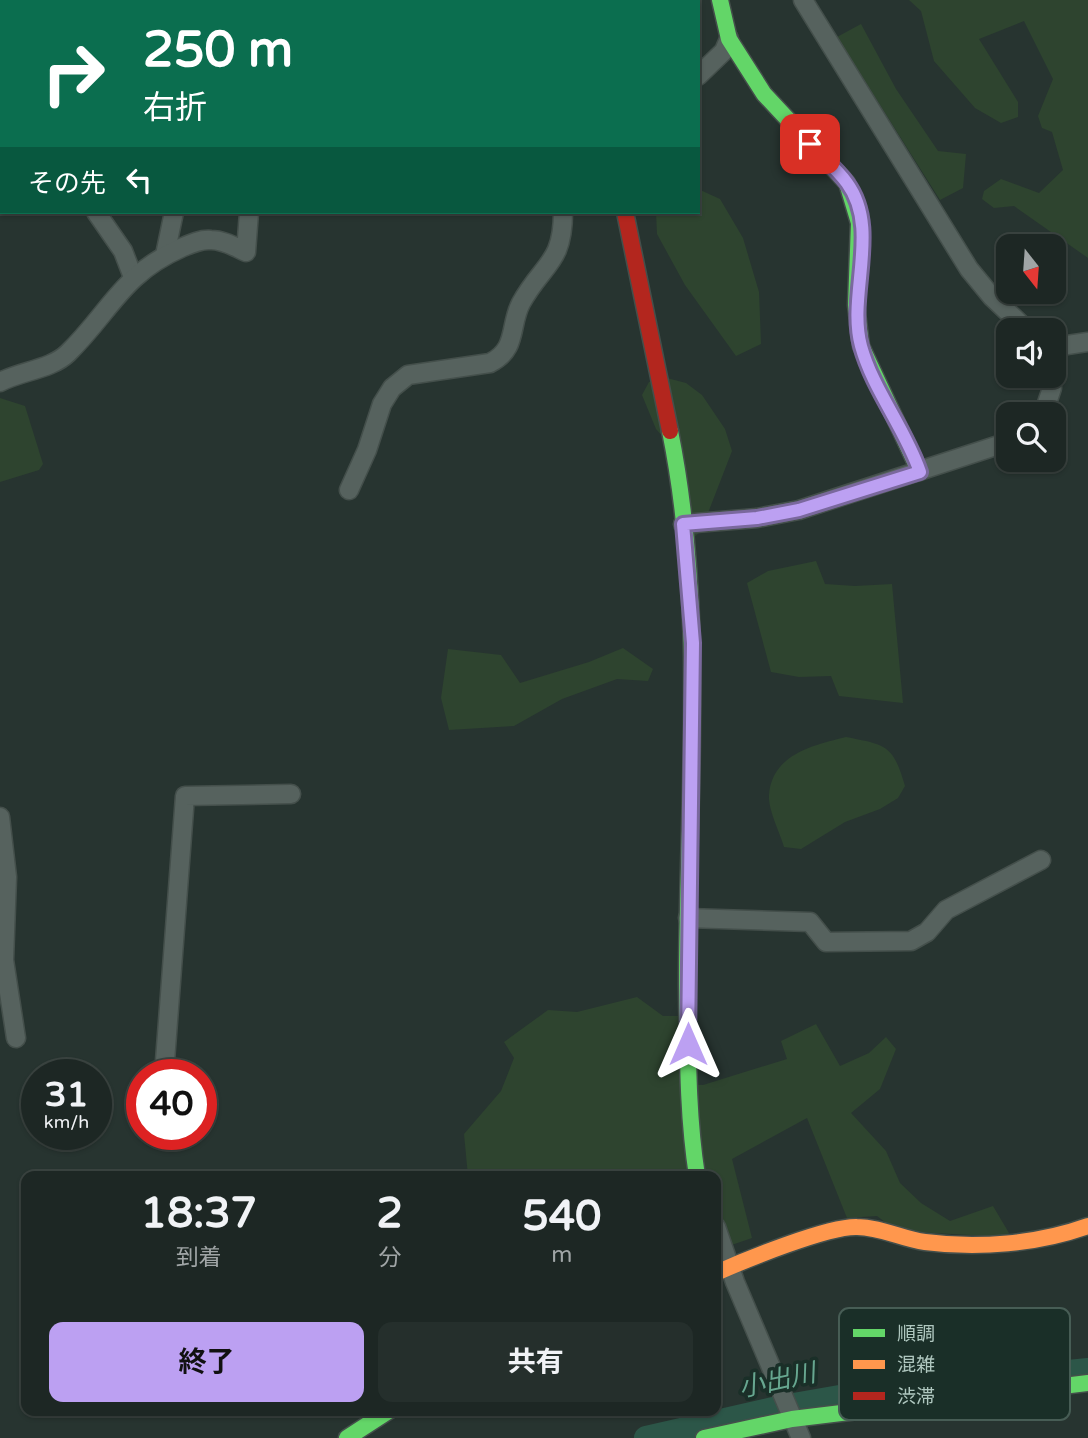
<!DOCTYPE html>
<html lang="ja">
<meta charset="utf-8">
<style>
:root{--surface:#1d2724;--page:#252f2c;--text:#f1f3f6;--muted:#a0a5a6;--line:#3b4441;--accent:#bca0f2}
body{margin:0;font-family:"Varela Round","Noto Sans JP",sans-serif;background:var(--page);color:var(--text);height:100vh;display:flex;flex-direction:column;font-size:26px;white-space:nowrap}
*{box-sizing:border-box;margin:0}
p{font-size:23px;color:var(--muted)}
.icon{flex:none;width:38px;height:38px;fill:none;stroke:currentColor;stroke-width:2;stroke-linecap:round;stroke-linejoin:round}
.map{position:relative;flex:1;overflow:hidden}
.side{position:absolute;left:21px;top:1171px;width:700px;height:245px;display:flex;flex-direction:column;background:var(--surface);border-radius:14px;box-shadow:0 2px 5px #0004,0 0 0 2px var(--line)}
.side>*{flex:none}
.hud{position:absolute;left:0px;top:0px;width:700px;height:214px;box-shadow:0 2px 5px #0004,0 0 0 2px var(--line);background:#0b6e4f;color:#fff;overflow:hidden}
.needle{width:46px;rotate:163deg}
.tools{position:absolute;left:996px;top:234px;display:grid;gap:14px}
.tools a{display:grid;place-items:center;width:70px;height:70px;border-radius:14px;background:var(--surface);box-shadow:0 2px 5px #0004,0 0 0 2px var(--line);font-size:35px}
.speed{position:absolute;left:21px;top:1059px;display:flex;gap:14px;font-size:35px;font-weight:700;text-align:center}
.speed>*{display:grid;place-content:center;width:91px;height:91px;border-radius:50%;background:var(--surface);box-shadow:0 2px 5px #0004,0 0 0 2px var(--line);line-height:1}
.speed small{font-size:18px;font-weight:400}
.speed .limit{border:10px solid #d22;background:#fff;color:#111}
.pin{position:absolute;display:grid;place-items:center;width:60px;height:60px;color:#fff;margin:-30px;border-radius:14px;box-shadow:0 4px 10px #0006}
.me{position:absolute;width:77px;margin:-38px;rotate:0deg;stroke-linejoin:round;filter:drop-shadow(0 0 5px #0008)}
.turn{display:flex;align-items:center;gap:24px;height:147px;padding:0 28px;font-size:32px}
.turn .icon{width:91px;height:91px;stroke-width:2.5}
.turn b{display:block;font-size:49px;line-height:60px}
.then{display:flex;align-items:center;height:66px;padding:0 28px;background:#0003;gap:14px;font-size:26px}
.eta{display:flex;justify-content:space-evenly;align-items:center;height:119px;text-align:center}
.eta b{font-size:42px;font-weight:700;line-height:49px}
.cta{display:flex;gap:14px;margin-top:auto;padding:14px 28px}
.cta a{flex:1;height:80px;border-radius:14px;background:var(--accent);color:#111;font-size:28px;font-weight:700;line-height:80px;text-align:center}
.cta a+a{background:var(--page);color:var(--text)}
.map>svg:first-child{display:block}
.green{fill:#2e442f}
.lines{fill:none;stroke-linecap:round;stroke-linejoin:round}
.river{stroke:#2c5648;stroke-width:24}
.street-casing{stroke:#444f4b;stroke-width:21}
.fast-casing{stroke:#444f4b;stroke-width:19}
.slow-casing{stroke:#444f4b;stroke-width:19}
.jam-casing{stroke:#444f4b;stroke-width:19}
.street{stroke:#56625e;stroke-width:18}
.fast{stroke:#63d668;stroke-width:16}
.slow{stroke:#ff974d;stroke-width:16}
.jam{stroke:#b3261e;stroke-width:16}
.route-casing{stroke:#7a689d;stroke-width:18}
.route{stroke:#bca0f2;stroke-width:12}
.labels{text-anchor:middle;stroke-width:7;stroke-linejoin:round;paint-order:stroke}
.water-label{font-size:26px;font-style:italic;fill:#67a790;stroke:#1a2f28}
.key{fill:#1a2f28;stroke:#475d55;stroke-width:2}
.key-label{font-size:19px;fill:#afc7bf}
</style>
<div class="map">
<svg width="1088" height="1438" viewBox="0 0 1088 1438">
<rect width="100%" height="100%" fill="#273430"/>
<!-- green -->
<g class="green">
<path d="M909,0H1088V258L1014,206L994,208L982,199L984,191L1001,179L1039,193L1063,170L1052,132L1042,128L1038,116L1053,79L1024,21L979,39L1018,102V117L1001,123L975,108L934,61L921,11Z"/>
<path d="M861,24L896,89L938,151L966,154L963,188L940,200L837,37Z"/>
<path d="M698,189L720,199L743,238L759,292L761,344L736,356L685,285L657,234L656,212H698Z"/>
<path d="M667,378L686,383L702,395L725,429L732,451L701,531L685,546L684,461L656,429L642,395L649,382Z"/>
<path d="M0,398L25,406L43,464L39,470L0,482Z"/>
<path d="M816,561L825,584L855,586L892,584L903,703L839,696L831,676L799,677L771,672L747,583L768,571Z"/>
<path d="M623,648L653,669L648,681L617,679L562,699L514,726L449,730L441,698L448,649L501,655L520,683L589,662Z"/>
<path d="M846,737C887,745 893,745 905,786L898,798L880,809L845,822L801,849L784,847C780,833 768,810 769,795C772,754 814,745 846,737Z"/>
<path d="M637,997L663,1016H686L685,1085H703L787,1059L781,1041L816,1024L840,1066L869,1053L886,1037L896,1049L880,1089L851,1113L886,1151L900,1183L921,1203L950,1221L993,1206L1009,1233L1006,1237L897,1231L877,1216L847,1218L807,1118L732,1159L752,1238L717,1250L716,1176H468L464,1134L501,1091L514,1058L504,1042L548,1010L577,1012Z"/>
</g>
<g class="lines">
<!-- river -->
<path class="river" d="M646,1438L782,1407L868,1392L1088,1370"/>
<!-- street casing -->
<g class="street-casing">
<g id="street">
<path d="M35,0V2"/>
<path d="M335,0L342,2"/>
<path d="M803,0L969,269L992,297L1028,331"/>
<path d="M218,2L219,0"/>
<path d="M425,2V0"/>
<path d="M698,76L724,51L729,39"/>
<path d="M96,212L123,251L133,277"/>
<path d="M165,255L174,212"/>
<path d="M1054,347L1088,342"/>
<path d="M0,382C21,371 52,369 68,353C110,312 122,274 181,248C190,244 200,239 211,240C224,240 235,247 246,252L249,212"/>
<path d="M1043,415L1052,388L1051,376"/>
<path d="M349,490L367,450L382,404L392,388L408,375L490,363C518,349 509,326 521,303C543,263 563,264 563,212"/>
<path d="M683,524L757,518L799,510L1008,442"/>
<path d="M0,817L7,877L4,960L16,1038"/>
<path d="M688,918L810,922L826,942L911,941L927,932L946,910L1041,860"/>
<path d="M164,1074L185,796L291,794"/>
<path d="M716,1227L735,1282L801,1438"/>
</g>
</g>
<!-- fast casing -->
<g class="fast-casing">
<g id="fast">
<path d="M720,0L729,39L764,94L847,183L859,223L856,305L861,346L920,472"/>
<path d="M670,431C707,613 687,801 687,986C688,1050 687,1112 697,1176"/>
<path d="M347,1438L390,1410"/>
<path d="M704,1438L792,1419L1088,1383"/>
</g>
</g>
<!-- slow casing -->
<g class="slow-casing">
<path id="slow" d="M716,1273C745,1260 828,1226 857,1227C881,1227 902,1239 925,1242C978,1249 1038,1244 1088,1226"/>
</g>
<!-- jam casing -->
<g class="jam-casing">
<path id="jam" d="M625,212L670,431"/>
</g>
<!-- street -->
<use href="#street" class="street"/>
<!-- fast -->
<use href="#fast" class="fast"/>
<!-- slow -->
<use href="#slow" class="slow"/>
<!-- jam -->
<use href="#jam" class="jam"/>
</g>
<g class="lines">
<!-- route casing -->
<g class="route-casing">
<path id="route" d="M688,1044L693,643L683,524L757,518L799,510L920,472C905,428 873,390 861,346C847,295 881,229 847,183C837,169 822,157 810,144"/>
</g>
<!-- route -->
<use href="#route" class="route"/>
</g>
<g class="labels">
<!-- water labels -->
<g class="water-label">
<text transform="translate(777 1380) rotate(-12)" y="9">小出川</text>
</g>
</g>
<!-- legend -->
<rect x="839" y="1308" width="231" height="112" rx="10" class="key"/>
<rect x="853" y="1329" width="32" height="8" fill="#63d668"/>
<rect x="853" y="1360" width="32" height="9" fill="#ff974d"/>
<rect x="853" y="1392" width="32" height="8" fill="#b3261e"/>
<g class="key-label">
<text x="897" y="1340">順調</text>
<text x="897" y="1371">混雑</text>
<text x="897" y="1403">渋滞</text>
</g>
</svg>
<div class="tools">
<a><svg class="needle" viewBox="-14 -14 28 28"><path d="M0-13l5 13h-10z" fill="#e53935"/><path d="M0 13l5-13h-10z" fill="#a0a5a6"/></svg></a>
<a><svg class="icon" aria-label="sound" viewBox="0 0 24 24"><path d="M4 9h4l5-4v14l-5-4H4zM17 9q2 3 0 6"/></svg></a>
<a><svg class="icon" aria-label="search" viewBox="0 0 24 24"><circle cx="10" cy="10" r="6"/><path d="M15 15l6 6"/></svg></a>
</div>
<div class="speed"><div>31<small>km/h</small></div><div class="limit">40</div></div>
<div class="pin" style="left:810px;top:144px;background:#d93025"><svg class="icon" aria-label="arrive" viewBox="0 0 24 24"><path d="M6 21V4h12l-3 4 3 4H6"/></svg></div>
<svg class="me" style="left:688px;top:1044px" viewBox="-20 -20 40 40"><path d="M0-17L14 15 0 8-14 15z" fill="#bca0f2" stroke="#fff" stroke-width="4"/></svg>
<div class="hud">
<div class="turn"><svg class="icon" aria-label="right" viewBox="0 0 24 24"><path d="M7 20v-9h11M14 6l5 5-5 5"/></svg><div><b>250 m</b>右折</div></div>
<div class="then">その先<svg class="icon" aria-label="left" viewBox="0 0 24 24"><path d="M17 20v-9H6M10 6l-5 5 5 5"/></svg></div>
</div>
<section class="side">
<div class="eta">
<div><b>18:37</b><p>到着</p></div>
<div><b>2</b><p>分</p></div>
<div><b>540</b><p>m</p></div>
</div>
<div class="cta"><a>終了</a><a>共有</a></div>
</section>
</div>
